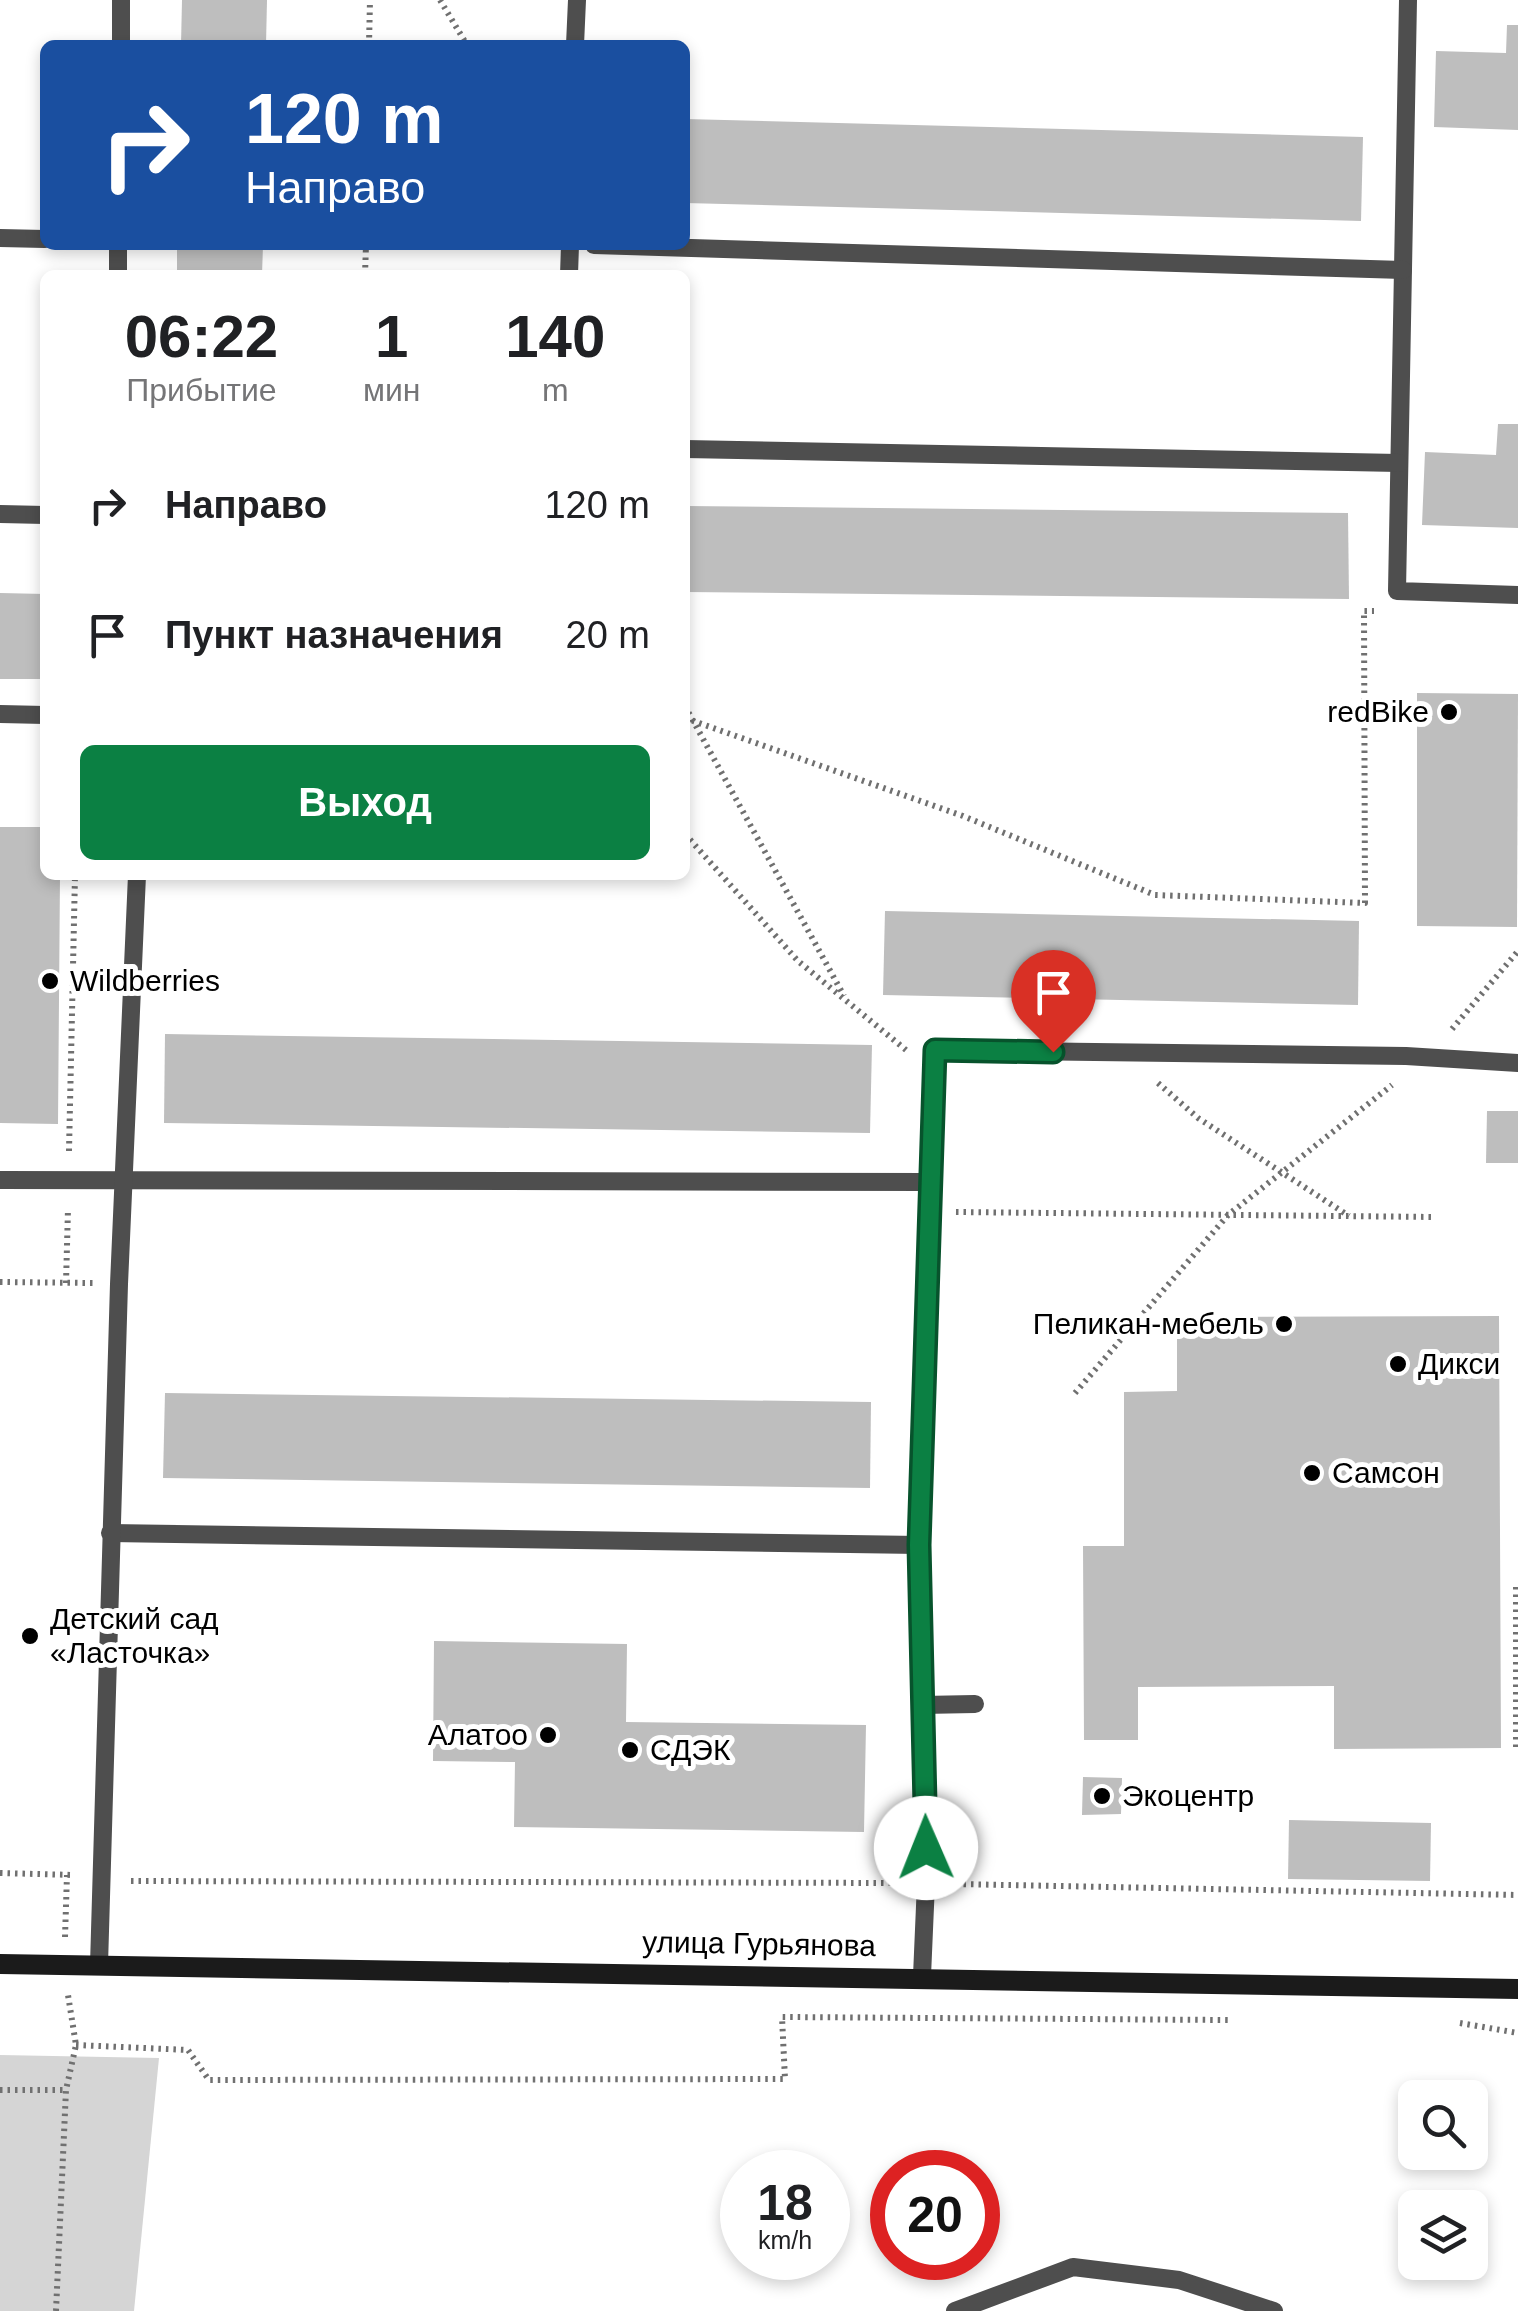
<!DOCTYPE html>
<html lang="ru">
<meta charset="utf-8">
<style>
:root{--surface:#fff;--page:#f2f2f2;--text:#202124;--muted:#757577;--accent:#0b8043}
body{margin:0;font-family:Helvetica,sans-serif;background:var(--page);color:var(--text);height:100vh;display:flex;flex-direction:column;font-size:38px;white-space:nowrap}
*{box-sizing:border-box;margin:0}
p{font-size:32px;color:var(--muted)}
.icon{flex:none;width:55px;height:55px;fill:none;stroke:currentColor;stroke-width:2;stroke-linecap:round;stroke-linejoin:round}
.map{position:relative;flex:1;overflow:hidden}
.side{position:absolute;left:40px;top:270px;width:650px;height:610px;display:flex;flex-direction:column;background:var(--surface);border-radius:15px;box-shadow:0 5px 15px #0003}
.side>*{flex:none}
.hud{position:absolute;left:40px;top:40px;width:650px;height:210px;border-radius:15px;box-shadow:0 5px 15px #0003;background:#1a4fa0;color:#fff;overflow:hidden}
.tools{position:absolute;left:1398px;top:2080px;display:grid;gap:20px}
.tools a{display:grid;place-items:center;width:90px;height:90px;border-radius:15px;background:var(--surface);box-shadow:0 5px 15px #0003;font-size:50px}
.speed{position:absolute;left:720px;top:2150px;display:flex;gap:20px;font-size:50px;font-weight:700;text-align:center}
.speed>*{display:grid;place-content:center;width:130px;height:130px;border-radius:50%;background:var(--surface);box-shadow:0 5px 15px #0003;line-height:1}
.speed small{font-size:25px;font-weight:400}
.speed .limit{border:15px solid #d22;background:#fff;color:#111}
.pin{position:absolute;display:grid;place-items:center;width:85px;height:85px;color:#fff;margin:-102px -42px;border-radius:50% 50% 50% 0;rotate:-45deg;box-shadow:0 0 10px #0007}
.pin .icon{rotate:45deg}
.me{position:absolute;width:110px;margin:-55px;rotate:359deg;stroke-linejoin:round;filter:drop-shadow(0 0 8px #0008)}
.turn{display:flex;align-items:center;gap:35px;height:210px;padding:0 40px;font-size:45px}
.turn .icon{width:130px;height:130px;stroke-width:2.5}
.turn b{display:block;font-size:70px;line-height:85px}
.eta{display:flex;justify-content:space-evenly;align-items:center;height:170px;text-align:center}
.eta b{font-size:60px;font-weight:700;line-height:70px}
.primary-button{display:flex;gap:20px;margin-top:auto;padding:20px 40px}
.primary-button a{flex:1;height:115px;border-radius:15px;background:var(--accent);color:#fff;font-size:40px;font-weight:700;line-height:115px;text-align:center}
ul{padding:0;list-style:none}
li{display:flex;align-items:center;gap:30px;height:130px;padding:0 40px}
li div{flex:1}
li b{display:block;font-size:38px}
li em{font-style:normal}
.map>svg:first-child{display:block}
.green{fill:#d5d5d5}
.building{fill:#bebebe}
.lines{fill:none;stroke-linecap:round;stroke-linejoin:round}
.path{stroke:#707070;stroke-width:6;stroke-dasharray:2.5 5;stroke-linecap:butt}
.lane{stroke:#4e4e4e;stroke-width:18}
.secondary{stroke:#1b1b1b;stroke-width:20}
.route-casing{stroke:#07532c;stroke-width:25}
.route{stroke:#0b8043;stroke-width:18}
.poi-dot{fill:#000;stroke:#fff;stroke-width:4}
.labels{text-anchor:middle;stroke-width:10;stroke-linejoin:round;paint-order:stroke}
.poi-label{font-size:30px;fill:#000;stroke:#fff;text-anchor:start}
.street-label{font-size:30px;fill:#000;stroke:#fff}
</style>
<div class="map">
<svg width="1518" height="2311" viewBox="0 0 1518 2311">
<rect width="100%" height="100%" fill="#fff"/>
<!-- green -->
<path class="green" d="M0,2055L159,2058L134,2311H0Z"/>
<!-- building -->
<g class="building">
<path d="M182,0H267L266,45H181Z"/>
<path d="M1507,25H1518V130L1434,127L1436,51L1506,53Z"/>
<path d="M685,119L1363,137L1361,221L685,203Z"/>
<path d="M177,245H263L262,275H177Z"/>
<path d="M1498,424H1518V528L1422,525L1425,452L1496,455Z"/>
<path d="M685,506L1348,513L1349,599L685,592Z"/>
<path d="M0,593L45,594V679H0Z"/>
<path d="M1417,693L1518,694L1517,927L1417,926Z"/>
<path d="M0,827H45V875H60L58,1124L0,1123Z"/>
<path d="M885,911L1359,921L1358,1005L883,995Z"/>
<path d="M165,1034L872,1045L870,1133L164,1123Z"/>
<path d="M1487,1111H1518V1163H1486Z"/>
<path d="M1499,1316L1501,1748L1334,1749V1686L1138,1687V1740H1084L1083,1546H1124V1392L1177,1391V1317Z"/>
<path d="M165,1393L871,1402L870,1488L163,1478Z"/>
<path d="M434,1641L627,1644L626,1722L866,1725L864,1832L514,1827L515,1762L433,1761Z"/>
<path d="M1083,1777L1122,1778L1121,1814L1082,1815Z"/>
<path d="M1289,1820L1431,1823L1430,1881L1288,1879Z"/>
</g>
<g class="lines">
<!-- path -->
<g class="path">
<path d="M440,0L467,45"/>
<path d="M369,45L370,0"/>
<path d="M365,275L366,245"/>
<path d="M685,706L844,996"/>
<path d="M685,718L963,816L1155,895L1365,903L1364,611H1374"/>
<path d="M685,834L798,961L906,1050"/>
<path d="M1452,1029L1518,951"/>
<path d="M1158,1083L1198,1118L1349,1216"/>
<path d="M69,1151L75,875"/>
<path d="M956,1212L1435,1217"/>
<path d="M0,1282L93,1283"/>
<path d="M66,1283L68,1209"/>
<path d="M1075,1393L1228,1215L1392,1085"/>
<path d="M1516,1587V1751"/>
<path d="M0,1873L74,1875"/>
<path d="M131,1881L898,1883"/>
<path d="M956,1884L1518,1895"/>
<path d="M65,1937L67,1875"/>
<path d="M1460,2023L1518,2033"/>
<path d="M76,2045L188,2050L209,2080L785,2079L782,2017L1228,2020"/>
<path d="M0,2090H66"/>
<path d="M56,2311L66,2090L76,2045L68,1995"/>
</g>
<!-- lane -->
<g class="lane">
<path d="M1408,0L1397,591L1518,595"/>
<path d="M121,45V0"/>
<path d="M575,45L577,0"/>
<path d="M0,238L45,239"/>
<path d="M594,245L1403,270"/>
<path d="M118,275V245"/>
<path d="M569,275L570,245"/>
<path d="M685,449L1399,463"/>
<path d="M0,514L45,515"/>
<path d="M0,714L45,715"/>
<path d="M0,1180L930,1182L919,1545L110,1533"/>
<path d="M930,1182L935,1050L1406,1056L1518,1063"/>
<path d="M919,1545L926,1883L922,1976"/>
<path d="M922,1705L975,1704"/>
<path d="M99,1965L119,1284L137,875"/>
<path d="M955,2311L1073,2267L1179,2280L1274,2311"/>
</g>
<!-- secondary -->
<path class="secondary" d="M0,1964L1518,1989"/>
</g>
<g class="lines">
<!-- route casing -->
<g class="route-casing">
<path id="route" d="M926,1848L919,1545L935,1050L1053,1052"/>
</g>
<!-- route -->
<use href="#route" class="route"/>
</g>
<!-- markers -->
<g class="poi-dot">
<circle cx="1449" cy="712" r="10"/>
<circle cx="50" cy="981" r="10"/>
<circle cx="1284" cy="1324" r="10"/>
<circle cx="1398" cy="1364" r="10"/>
<circle cx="1312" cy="1473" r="10"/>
<circle cx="30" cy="1636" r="10"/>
<circle cx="548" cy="1735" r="10"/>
<circle cx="630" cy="1750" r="10"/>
<circle cx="1102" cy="1796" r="10"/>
</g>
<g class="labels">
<!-- poi labels -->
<g class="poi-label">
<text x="1429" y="722" text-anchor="end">redBike</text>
<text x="70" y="991">Wildberries</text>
<text x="1264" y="1334" text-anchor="end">Пеликан-мебель</text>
<text x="1418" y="1374">Дикси</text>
<text x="1332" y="1483">Самсон</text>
<text x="50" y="1629">Детский сад<tspan x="50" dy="34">«Ласточка»</tspan></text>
<text x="528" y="1745" text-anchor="end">Алатоо</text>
<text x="650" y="1760">СДЭК</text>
<text x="1122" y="1806">Экоцентр</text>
</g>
<!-- street labels -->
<g class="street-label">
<text transform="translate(759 1944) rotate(1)" y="10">улица Гурьянова</text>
</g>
</g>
</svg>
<div class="tools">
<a><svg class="icon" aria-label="search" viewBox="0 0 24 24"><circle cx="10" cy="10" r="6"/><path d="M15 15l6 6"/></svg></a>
<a><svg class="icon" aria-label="layers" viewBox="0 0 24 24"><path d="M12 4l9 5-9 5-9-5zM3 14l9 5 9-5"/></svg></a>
</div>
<div class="speed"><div>18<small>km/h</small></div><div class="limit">20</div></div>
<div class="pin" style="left:1053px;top:1052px;background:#d93025"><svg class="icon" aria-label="arrive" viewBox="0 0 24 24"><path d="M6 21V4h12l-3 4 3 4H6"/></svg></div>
<svg class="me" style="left:926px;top:1848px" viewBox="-20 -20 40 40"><circle r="19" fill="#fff"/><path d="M0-13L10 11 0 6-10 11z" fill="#0b8043"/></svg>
<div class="hud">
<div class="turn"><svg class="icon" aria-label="right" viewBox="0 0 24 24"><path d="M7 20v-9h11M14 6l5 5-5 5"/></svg><div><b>120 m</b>Направо</div></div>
</div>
<section class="side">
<div class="eta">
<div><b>06:22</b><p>Прибытие</p></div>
<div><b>1</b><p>мин</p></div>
<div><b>140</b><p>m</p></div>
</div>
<ul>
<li><svg class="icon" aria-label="right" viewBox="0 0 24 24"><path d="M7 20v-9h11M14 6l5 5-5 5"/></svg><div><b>Направо</b></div><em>120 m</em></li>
<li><svg class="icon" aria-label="arrive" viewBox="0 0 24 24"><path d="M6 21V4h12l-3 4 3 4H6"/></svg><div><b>Пункт назначения</b></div><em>20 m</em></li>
</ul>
<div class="primary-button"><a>Выход</a></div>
</section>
</div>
